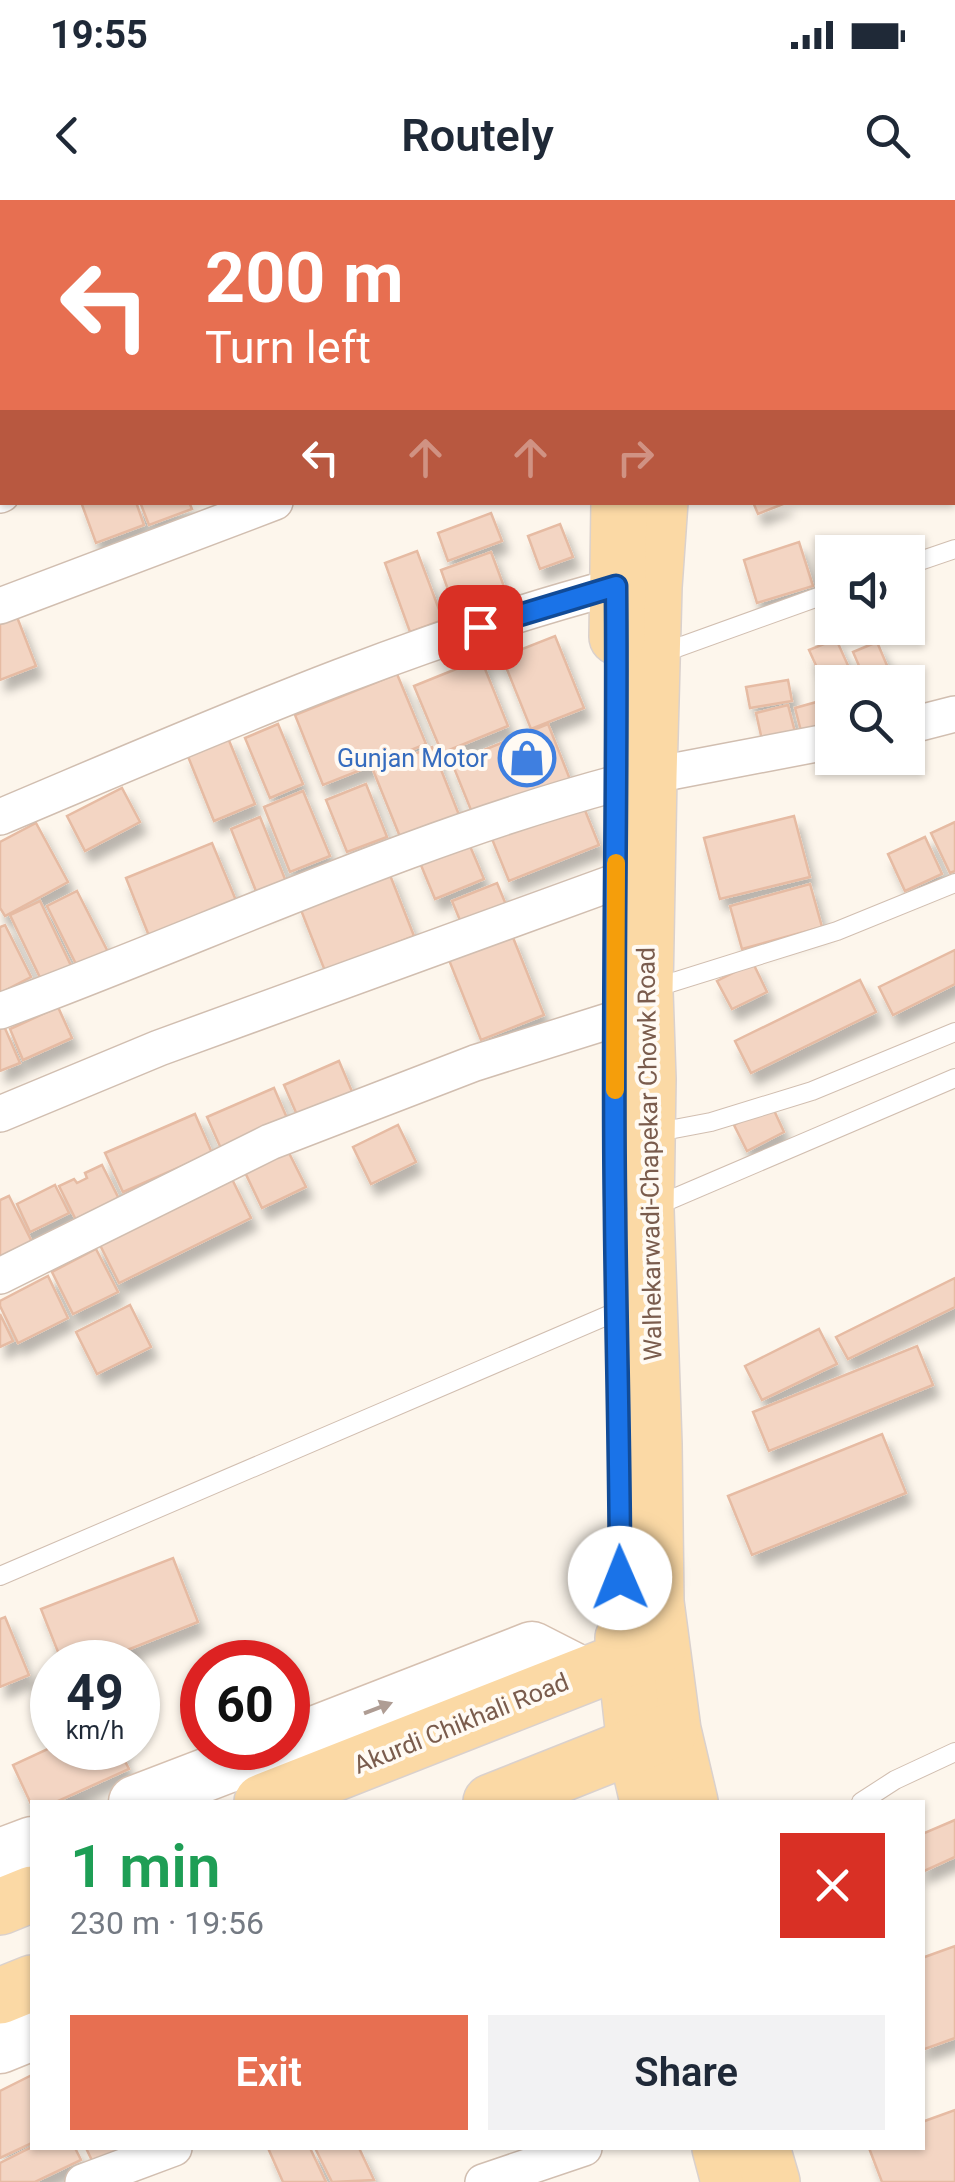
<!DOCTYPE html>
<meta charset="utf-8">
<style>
:root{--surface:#fff;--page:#f2f2f3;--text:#1f2937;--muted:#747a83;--accent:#e76f51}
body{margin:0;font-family:Roboto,sans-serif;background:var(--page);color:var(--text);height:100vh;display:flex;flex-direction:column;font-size:38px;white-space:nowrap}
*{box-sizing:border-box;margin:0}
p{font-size:32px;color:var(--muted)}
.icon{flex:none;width:55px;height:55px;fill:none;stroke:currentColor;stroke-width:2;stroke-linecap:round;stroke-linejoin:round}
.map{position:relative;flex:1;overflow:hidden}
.details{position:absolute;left:30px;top:1600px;width:895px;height:350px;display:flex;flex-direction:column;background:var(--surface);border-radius:0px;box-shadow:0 2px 8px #0004}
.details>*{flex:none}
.guide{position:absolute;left:0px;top:0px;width:955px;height:305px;box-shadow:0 2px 8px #0004;background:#e76f51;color:#fff;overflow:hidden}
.buttons{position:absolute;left:815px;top:335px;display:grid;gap:20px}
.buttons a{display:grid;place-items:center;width:110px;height:110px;border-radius:0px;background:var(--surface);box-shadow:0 2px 8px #0004;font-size:50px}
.speed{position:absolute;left:30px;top:1440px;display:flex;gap:20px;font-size:50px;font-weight:700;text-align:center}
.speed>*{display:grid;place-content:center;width:130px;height:130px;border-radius:50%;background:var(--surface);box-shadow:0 2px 8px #0004;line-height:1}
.speed small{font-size:25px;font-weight:400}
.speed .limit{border:15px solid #d22;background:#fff;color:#111}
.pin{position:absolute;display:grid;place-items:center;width:85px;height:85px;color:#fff;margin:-42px;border-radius:20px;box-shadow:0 5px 15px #0006}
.me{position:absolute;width:110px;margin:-55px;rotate:359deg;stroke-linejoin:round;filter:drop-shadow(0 0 8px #0008)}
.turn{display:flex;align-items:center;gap:35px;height:210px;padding:0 40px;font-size:45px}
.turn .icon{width:130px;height:130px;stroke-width:2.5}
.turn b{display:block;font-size:70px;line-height:85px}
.lanes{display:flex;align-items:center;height:95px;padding:0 40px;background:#0003;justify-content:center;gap:50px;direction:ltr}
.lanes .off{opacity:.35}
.round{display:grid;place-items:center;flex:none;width:105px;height:105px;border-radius:0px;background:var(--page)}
.summary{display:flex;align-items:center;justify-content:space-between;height:170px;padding:0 40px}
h1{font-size:60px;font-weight:600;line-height:75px;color:#1e9e55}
.primary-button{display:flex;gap:20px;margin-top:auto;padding:20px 40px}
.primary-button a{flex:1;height:115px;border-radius:0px;background:var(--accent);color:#fff;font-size:40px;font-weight:600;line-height:115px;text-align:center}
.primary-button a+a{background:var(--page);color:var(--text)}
.status{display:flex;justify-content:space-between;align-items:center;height:70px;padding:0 50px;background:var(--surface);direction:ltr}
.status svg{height:28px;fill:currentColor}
header{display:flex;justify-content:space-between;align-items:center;height:130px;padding:0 40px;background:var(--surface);font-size:45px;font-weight:600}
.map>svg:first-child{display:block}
.building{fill:#f3d5c3;stroke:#e6bba3;stroke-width:2.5;filter:url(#shadow)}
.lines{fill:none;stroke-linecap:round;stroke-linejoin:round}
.lane-casing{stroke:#d1beb0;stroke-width:20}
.street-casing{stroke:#d1beb0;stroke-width:38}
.secondary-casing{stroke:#d6c0b0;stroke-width:55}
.primary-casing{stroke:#dad1cd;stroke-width:58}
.lane{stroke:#fff;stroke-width:18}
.street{stroke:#fff;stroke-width:35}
.secondary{stroke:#fff;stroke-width:52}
.primary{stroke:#fbd9a5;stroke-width:55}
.oneway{fill:#af9d94}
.route-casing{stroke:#114b97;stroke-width:25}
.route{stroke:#1a73e8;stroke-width:18}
.slow{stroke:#f59e0b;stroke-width:18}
.labels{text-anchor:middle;stroke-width:8;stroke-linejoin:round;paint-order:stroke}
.shop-label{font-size:25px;fill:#366cbe;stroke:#fffaf3;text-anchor:end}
.street-label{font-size:25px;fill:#7a5c4d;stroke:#fffaf3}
</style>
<div class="status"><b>19:55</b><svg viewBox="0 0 49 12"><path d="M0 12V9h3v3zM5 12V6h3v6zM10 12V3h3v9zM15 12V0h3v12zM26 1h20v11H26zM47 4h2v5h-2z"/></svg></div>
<header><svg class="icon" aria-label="back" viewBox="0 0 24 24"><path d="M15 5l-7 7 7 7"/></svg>Routely<svg class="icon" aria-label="search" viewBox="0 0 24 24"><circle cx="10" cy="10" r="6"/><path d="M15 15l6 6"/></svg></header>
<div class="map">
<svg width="955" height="1982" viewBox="0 0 955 1982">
<defs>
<filter id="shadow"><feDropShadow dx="6" dy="11" stdDeviation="5" flood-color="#0004"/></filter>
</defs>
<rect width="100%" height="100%" fill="#fdf6ec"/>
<!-- building -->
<g class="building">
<path d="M196,0H241L242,2H190Z"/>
<path d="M265,0H336L337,2H258Z"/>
<path d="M347,0H399L393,2H348Z"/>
<path d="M484,0H589L582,2H485Z"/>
<path d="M2,60V118L0,119V61Z"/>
<path d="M0,223L2,229V278L0,279Z"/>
<path d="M81,302H136L144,325L96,343Z"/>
<path d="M140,302H189L192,309L149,325Z"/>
<path d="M753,302H788L758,314Z"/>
<path d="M491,313L502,341L448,361L438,333Z"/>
<path d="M560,324L573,357L540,369L528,336Z"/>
<path d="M799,342L813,386L757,403L744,360Z"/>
<path d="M417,351L443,420L410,432L385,363Z"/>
<path d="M491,352L509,400L458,418L441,370Z"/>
<path d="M17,417L36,466L0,480V424Z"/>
<path d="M555,436L584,508L531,529L502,457Z"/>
<path d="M836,439L855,481L832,482V490L828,492L809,450Z"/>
<path d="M877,442L894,482H866L853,452Z"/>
<path d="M481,459L508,526L442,553L414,486Z"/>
<path d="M397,474L426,544L323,585L295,515Z"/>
<path d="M788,480L792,501L750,508L746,487Z"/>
<path d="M831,498L832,523L801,531L795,508Z"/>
<path d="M788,505L795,532L762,540L756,513Z"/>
<path d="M278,524L303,584L270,598L245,538Z"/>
<path d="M548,524L571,582L475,620L452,563Z"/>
<path d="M228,538L255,604L214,621L187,554Z"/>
<path d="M432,547L463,625L405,649L373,570Z"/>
<path d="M366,584L387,637L347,652L326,600Z"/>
<path d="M122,588L140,622L85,651L67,616Z"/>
<path d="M303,591L330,656L290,672L264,607Z"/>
<path d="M580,598L599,645L509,681L490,634Z"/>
<path d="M794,616L810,677L720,699L704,638Z"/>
<path d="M260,617L291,694L262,706L231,629Z"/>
<path d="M955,622V671L950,673L931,633Z"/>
<path d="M36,623L68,682L5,716L0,708V642Z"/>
<path d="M925,637L942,674L905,691L888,654Z"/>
<path d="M467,639L484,679L435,699L418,658Z"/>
<path d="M212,643L240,710L153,746L126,678Z"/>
<path d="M388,670L414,736L325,771L299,705Z"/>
<path d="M497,683L509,712L464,730L452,701Z"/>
<path d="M810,684L822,727L742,749L730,706Z"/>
<path d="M77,691L108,752L78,768L47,706Z"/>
<path d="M40,701L76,776L46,790L10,715Z"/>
<path d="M5,725L31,777L0,793V727Z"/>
<path d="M512,735L544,815L481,840L449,760Z"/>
<path d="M955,750V784L893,815L879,787Z"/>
<path d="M753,763L767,792L732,809L717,781Z"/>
<path d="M860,780L876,812L751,873L735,841Z"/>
<path d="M58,807L72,838L23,860L10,829Z"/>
<path d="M4,826L20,863L0,871V827Z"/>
<path d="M339,861L356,901L301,924L284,885Z"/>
<path d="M274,888L290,925L223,953L207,917Z"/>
<path d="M772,906L784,932L747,951L734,925Z"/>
<path d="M195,914L212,953L123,992L105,953Z"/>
<path d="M398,925L416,962L371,984L353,947Z"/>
<path d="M285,945L306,987L262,1008L242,966Z"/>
<path d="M102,965L122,1005L79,1026L59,986L74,979L77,983L87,978L85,973Z"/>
<path d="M230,975L251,1018L119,1083L97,1039Z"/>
<path d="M55,985L69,1013L30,1032L17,1004Z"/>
<path d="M9,996L35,1048L0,1065V1000Z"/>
<path d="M96,1049L118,1092L73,1114L52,1072Z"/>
<path d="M48,1076L68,1118L18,1143L0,1106V1101Z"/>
<path d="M955,1078V1107L848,1159L836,1137Z"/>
<path d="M130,1105L151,1147L97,1174L76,1132Z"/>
<path d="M0,1114L13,1141L0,1147Z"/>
<path d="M819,1129L837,1164L762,1200L745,1166Z"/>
<path d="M917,1146L933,1185L769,1251L753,1212Z"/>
<path d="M882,1234L906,1293L752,1355L728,1296Z"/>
<path d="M173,1358L198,1422L97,1462H62L41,1409Z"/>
<path d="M5,1417L29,1475L0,1487V1419Z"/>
<path d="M52,1547L118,1548L129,1569L56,1602H32V1606L13,1565Z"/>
<path d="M955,1620V1657L922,1672V1634Z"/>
<path d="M955,1746V1838L922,1850V1758Z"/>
<path d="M32,1875V1943L0,1958V1891Z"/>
<path d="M955,1910V1982H882L869,1948H922V1922Z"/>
<path d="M32,1947L75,1948L81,1960L35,1982H0V1963Z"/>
<path d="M86,1948H147L97,1971Z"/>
<path d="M268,1948H310L326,1982H283Z"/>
<path d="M315,1948H359L374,1980L332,1982Z"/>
</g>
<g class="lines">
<!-- lane casing -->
<g class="lane-casing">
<g id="lane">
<path d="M908,365L955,349"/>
<path d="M657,455L832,392"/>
<path d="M651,789L837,731L955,683"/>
<path d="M653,933L711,922L812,891L955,832"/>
<path d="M651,1008L955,878"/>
<path d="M0,1376L618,1111"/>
<path d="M861,1602L895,1580L955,1552"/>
</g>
</g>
<!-- street casing -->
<g class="street-casing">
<g id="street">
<path d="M169,2L177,0"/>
<path d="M0,53H2"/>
<path d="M0,199H2"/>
<path d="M0,295L2,294"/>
<path d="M0,406L275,302"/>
<path d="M908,526L955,514"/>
<path d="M649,576L832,541"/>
<path d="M0,617C202,532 404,442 617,386"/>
<path d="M0,811C206,735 405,640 618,583"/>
<path d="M0,914L159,848L615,682"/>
<path d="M0,1076L270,942L475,863L615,819"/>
<path d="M83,1982L174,1948"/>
<path d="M483,1982L584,1948"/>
</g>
</g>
<!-- secondary casing -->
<g class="secondary-casing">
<g id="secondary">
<path d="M288,1543L532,1448L583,1474"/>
<path d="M135,1602L276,1548"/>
<path d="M0,1655L32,1643"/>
<path d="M0,1847L32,1834"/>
</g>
</g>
<!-- primary casing -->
<g class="primary-casing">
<g id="primary">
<path d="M645,2V0"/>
<path d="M685,2V0"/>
<path d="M660,302L654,387L649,576L645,791L648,879L646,1010L654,1244L656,1402L673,1530L690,1602"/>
<path d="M617,437L619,302"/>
<path d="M623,1438L635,1546L648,1602"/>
<path d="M262,1602L659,1446"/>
<path d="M491,1602L670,1531"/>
<path d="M0,1707L32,1694"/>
<path d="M0,1796L32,1783"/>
<path d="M720,1948L729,1982"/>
<path d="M762,1948L772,1982"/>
</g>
</g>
<!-- lane -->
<use href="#lane" class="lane"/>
<!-- street -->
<use href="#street" class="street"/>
<!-- secondary -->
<use href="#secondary" class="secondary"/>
<!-- primary -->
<use href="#primary" class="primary"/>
</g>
<!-- one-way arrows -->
<defs><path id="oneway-solid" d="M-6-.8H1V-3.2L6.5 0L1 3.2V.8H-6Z" transform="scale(2.5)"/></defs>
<use class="oneway" href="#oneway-solid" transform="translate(378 1508) rotate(-21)"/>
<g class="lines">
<!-- route casing -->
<g class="route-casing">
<path id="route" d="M480,427L616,386C618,593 612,800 615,1007C616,1131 620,1255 620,1378"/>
</g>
<!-- route -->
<use href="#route" class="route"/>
<!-- slow -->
<path class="slow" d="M615,890L616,663"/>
</g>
<!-- icons -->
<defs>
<g id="shop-ring" transform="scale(2.875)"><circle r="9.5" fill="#fffaf3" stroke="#3f7fe0" stroke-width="1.5"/><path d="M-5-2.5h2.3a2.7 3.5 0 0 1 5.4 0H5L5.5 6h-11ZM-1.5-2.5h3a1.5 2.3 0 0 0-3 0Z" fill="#3f7fe0"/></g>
</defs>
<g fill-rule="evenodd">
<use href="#shop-ring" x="527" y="558"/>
</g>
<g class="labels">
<!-- shop labels -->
<g class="shop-label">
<text x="488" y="567">Gunjan Motor</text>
</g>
<!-- street labels -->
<g class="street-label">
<text transform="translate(649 954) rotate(-91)" y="9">Walhekarwadi-Chapekar Chowk Road</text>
<text transform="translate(461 1523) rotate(-22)" y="9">Akurdi Chikhali Road</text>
</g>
</g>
</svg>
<div class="buttons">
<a><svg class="icon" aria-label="sound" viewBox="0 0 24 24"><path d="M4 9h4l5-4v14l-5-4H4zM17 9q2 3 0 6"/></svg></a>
<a><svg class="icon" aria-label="search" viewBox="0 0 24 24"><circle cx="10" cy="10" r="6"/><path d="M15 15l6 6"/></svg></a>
</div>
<div class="speed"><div>49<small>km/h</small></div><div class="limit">60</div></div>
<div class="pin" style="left:480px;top:427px;background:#d93025"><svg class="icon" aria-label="arrive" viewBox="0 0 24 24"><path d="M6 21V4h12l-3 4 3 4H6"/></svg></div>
<svg class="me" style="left:620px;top:1378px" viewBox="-20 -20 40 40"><circle r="19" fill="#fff"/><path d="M0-13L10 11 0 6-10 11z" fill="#1a73e8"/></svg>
<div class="guide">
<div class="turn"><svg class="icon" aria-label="left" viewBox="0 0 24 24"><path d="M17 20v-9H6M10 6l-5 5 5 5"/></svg><div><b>200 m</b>Turn left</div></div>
<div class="lanes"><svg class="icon" aria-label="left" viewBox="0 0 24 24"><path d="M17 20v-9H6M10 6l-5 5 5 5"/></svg><svg class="icon off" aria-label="ahead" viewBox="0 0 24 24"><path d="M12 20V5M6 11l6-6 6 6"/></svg><svg class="icon off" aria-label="ahead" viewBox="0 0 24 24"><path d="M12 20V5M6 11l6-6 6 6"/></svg><svg class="icon off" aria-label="right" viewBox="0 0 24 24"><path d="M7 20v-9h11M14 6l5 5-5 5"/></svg></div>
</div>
<section class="details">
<div class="summary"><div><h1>1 min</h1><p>230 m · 19:56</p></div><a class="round" style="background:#d93025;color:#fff"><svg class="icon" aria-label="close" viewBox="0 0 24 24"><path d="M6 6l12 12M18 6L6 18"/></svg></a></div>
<div class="primary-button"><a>Exit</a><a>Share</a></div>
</section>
</div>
